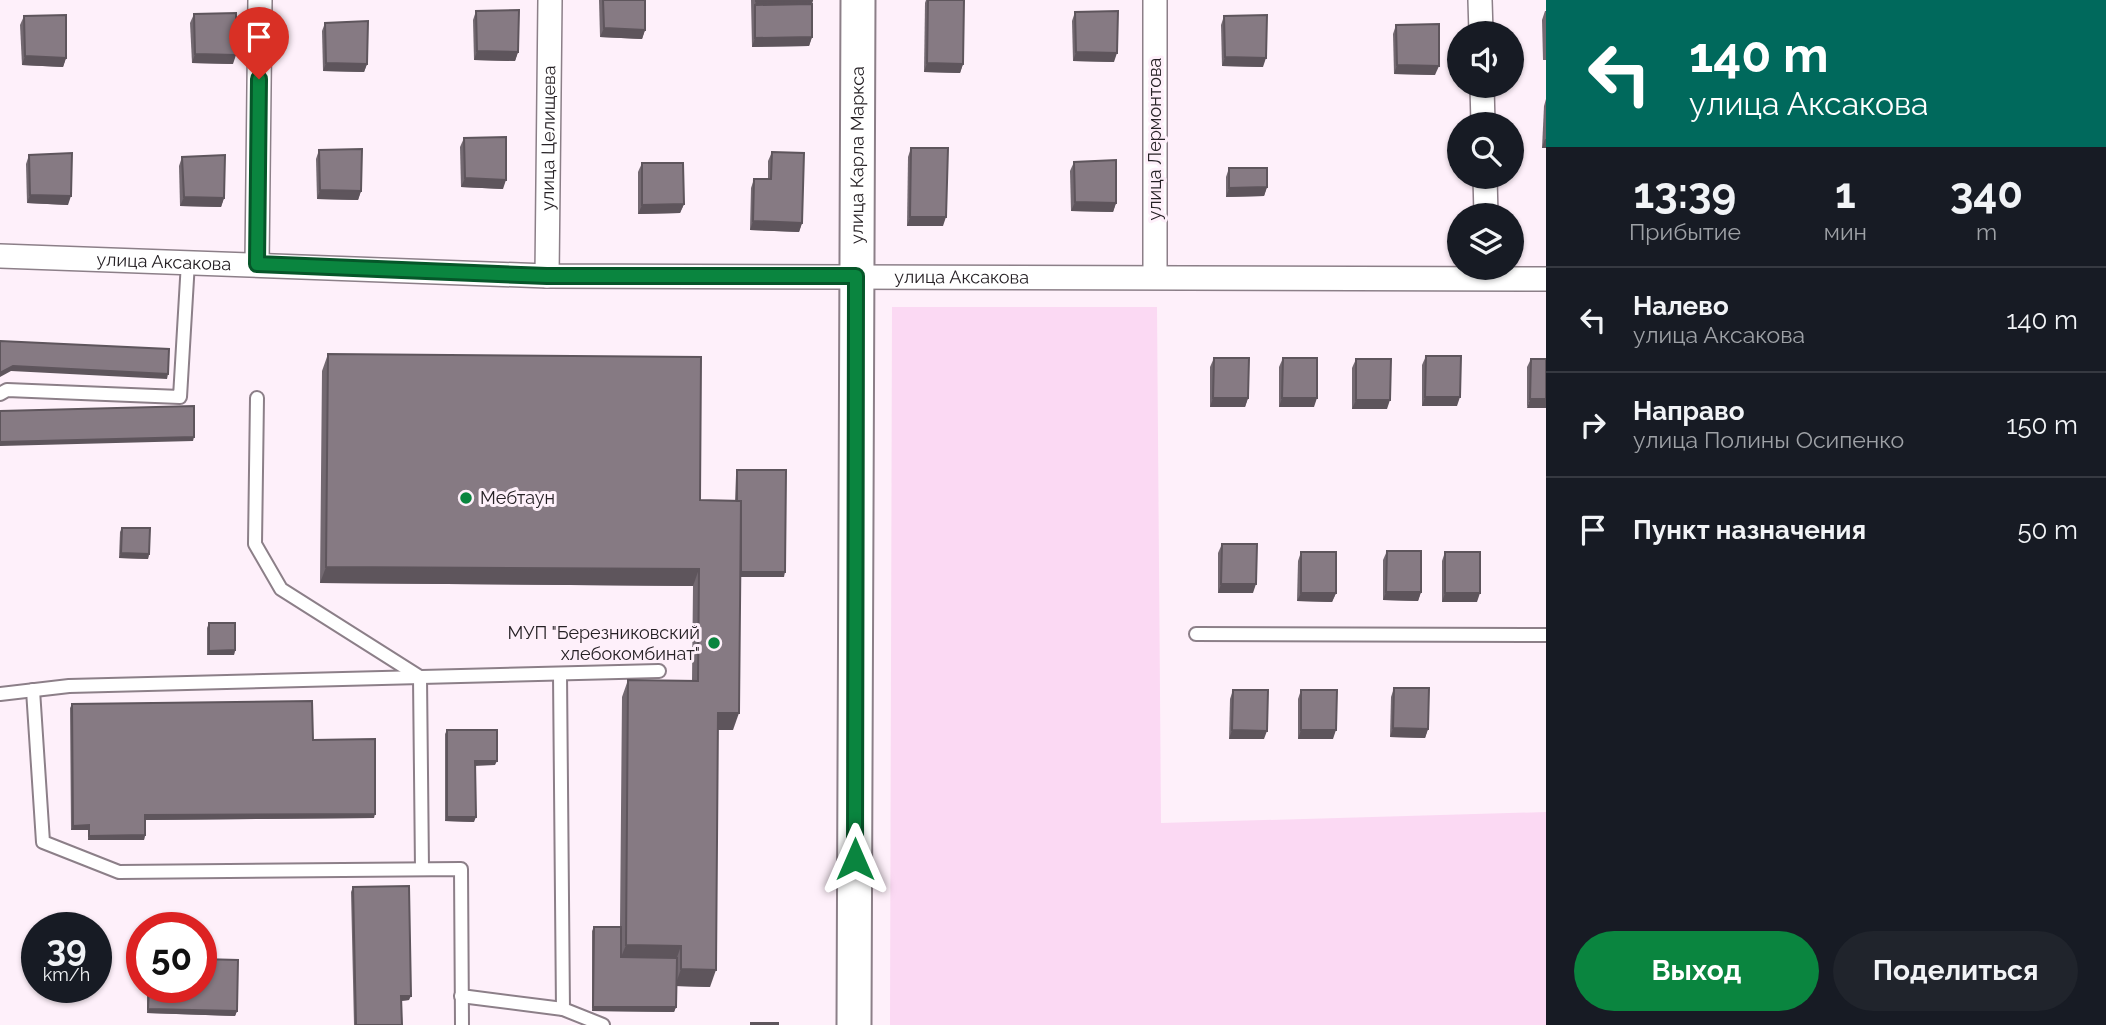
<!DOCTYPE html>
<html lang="ru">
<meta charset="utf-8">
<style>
:root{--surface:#171b24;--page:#20242c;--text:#f1f3f6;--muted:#9ea1a6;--line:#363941;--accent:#0a853f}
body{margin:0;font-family:Raleway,sans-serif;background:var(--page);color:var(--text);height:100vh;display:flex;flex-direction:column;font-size:26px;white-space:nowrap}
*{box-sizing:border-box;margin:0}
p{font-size:23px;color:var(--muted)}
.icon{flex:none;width:38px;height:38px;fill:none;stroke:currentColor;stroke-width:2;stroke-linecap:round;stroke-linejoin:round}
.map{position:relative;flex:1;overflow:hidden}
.drawer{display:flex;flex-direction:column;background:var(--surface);width:560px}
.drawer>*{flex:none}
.hud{background:#00695c;color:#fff;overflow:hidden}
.controls{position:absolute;left:1447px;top:21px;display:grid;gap:14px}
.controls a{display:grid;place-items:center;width:77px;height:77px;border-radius:50%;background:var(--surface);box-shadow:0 2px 5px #0004;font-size:35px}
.speed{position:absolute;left:21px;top:912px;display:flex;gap:14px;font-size:35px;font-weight:700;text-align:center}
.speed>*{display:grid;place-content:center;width:91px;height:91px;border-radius:50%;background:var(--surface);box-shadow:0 2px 5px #0004;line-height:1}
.speed small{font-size:18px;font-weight:400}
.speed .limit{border:10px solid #d22;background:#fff;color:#111}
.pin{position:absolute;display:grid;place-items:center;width:60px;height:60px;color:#fff;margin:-72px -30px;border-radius:50% 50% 50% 0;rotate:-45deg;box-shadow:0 0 7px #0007}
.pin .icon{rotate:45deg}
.me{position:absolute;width:77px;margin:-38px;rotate:0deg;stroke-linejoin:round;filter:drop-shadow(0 0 5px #0008)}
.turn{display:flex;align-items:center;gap:24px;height:147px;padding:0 28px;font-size:32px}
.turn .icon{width:91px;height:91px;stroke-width:2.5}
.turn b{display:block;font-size:49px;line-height:60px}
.eta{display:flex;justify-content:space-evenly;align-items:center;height:119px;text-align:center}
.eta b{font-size:42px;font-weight:700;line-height:49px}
.button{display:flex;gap:14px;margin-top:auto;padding:14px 28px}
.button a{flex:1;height:80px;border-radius:42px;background:var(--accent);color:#fff;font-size:28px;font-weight:700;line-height:80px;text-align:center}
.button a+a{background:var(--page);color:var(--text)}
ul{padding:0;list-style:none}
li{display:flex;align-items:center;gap:21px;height:105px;padding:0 28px;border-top:2px solid var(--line)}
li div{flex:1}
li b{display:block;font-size:26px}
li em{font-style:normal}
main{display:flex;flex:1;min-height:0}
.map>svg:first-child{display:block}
.green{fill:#fbd9f3}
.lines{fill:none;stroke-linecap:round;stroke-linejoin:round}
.lane-casing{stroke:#8c7f88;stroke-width:16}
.street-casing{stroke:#8c7f88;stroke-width:26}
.secondary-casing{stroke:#8c7f88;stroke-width:37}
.lane{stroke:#fff;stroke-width:12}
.street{stroke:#fff;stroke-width:23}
.secondary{stroke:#fff;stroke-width:33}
.wall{fill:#736971}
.shaded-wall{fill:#5e555c}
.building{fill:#867a83;stroke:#5e555c;stroke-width:2}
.route-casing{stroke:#065629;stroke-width:18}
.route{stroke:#0a853f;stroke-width:12}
.poi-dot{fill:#0a853f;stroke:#fef0fa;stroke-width:2.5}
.labels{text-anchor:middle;stroke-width:6;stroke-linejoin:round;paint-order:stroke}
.street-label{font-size:18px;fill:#262125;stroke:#fef0fa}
.poi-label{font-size:18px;fill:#262125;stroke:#fef0fa;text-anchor:start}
</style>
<main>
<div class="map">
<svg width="1546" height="1025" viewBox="0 0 1546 1025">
<rect width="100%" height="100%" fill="#fef0fa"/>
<!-- green -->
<path class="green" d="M892,307H1157L1161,823L1546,812V1025H890Z"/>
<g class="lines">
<!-- lane casing -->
<g class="lane-casing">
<g id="lane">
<path d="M0,394L7,390L180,397L188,262"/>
<path d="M257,398L255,544L281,589L420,677L422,869"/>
<path d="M1196,634L1546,635"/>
<path d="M560,674L563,1009L603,1025"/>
<path d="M33,690L43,842L119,872L461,869L462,1025"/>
<path d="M0,694L69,686L659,671"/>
<path d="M461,996L563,1009"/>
</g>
</g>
<!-- street casing -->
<g class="street-casing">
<g id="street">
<path d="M1155,0V277"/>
<path d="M1480,0L1481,33"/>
<path d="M1482,86L1483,124"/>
<path d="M1485,177L1486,215"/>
<path id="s1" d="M0,256L547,276L1546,279"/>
<path d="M257,264L260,0"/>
<path id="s2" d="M547,276L550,0"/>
</g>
</g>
<!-- secondary casing -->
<g class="secondary-casing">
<g id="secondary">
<path id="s3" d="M854,1025L858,0"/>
</g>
</g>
<!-- lane -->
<use href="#lane" class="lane"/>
<!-- street -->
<use href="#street" class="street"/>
<!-- secondary -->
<use href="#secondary" class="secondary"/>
</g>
<!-- wall -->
<g class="wall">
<path d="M599,0H645V30L642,39L600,37Z"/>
<path d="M751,0H813L812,4V37L809,46L752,47Z"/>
<path d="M926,0H964L963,64L960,73L924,72L925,3Z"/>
<path d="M476,11L518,52L515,61L474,60L473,20Z"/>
<path d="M1545,11H1546V60H1543L1542,20Z"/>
<path d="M1075,12L1114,62L1073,61L1072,21Z"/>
<path d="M194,14L233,64L192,63L190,23Z"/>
<path d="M24,16L66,58L63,67L22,65L20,25Z"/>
<path d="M1224,16L1263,67L1222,66L1221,25Z"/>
<path d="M325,23L367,64L364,72L323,71L322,31Z"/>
<path d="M1396,25L1435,75L1394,74L1393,34Z"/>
<path d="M1546,99V148H1542L1544,106Z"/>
<path d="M464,138L503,189L461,187L460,147Z"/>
<path d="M911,148L943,226H907L908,157Z"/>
<path d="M319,150L361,191L358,200L317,199L316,159Z"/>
<path d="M772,152L802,223L799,232L750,230L751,188L754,179H768V161Z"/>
<path d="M29,155L68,205L27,203L26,164Z"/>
<path d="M182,157L224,198L221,207L180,206L179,166Z"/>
<path d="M1074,162L1116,203L1113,212L1071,211L1070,171Z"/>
<path d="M642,163L684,204L680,213L638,214V172Z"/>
<path d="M1229,168L1267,187L1264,196L1226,197V177Z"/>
<path d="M328,354L700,500L735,501L736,475L737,470L784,577H741L733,730H718L710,987L676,986V1007L674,1012L592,1011V931L594,927H620L622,697L628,680L692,681L693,586L320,583L322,371Z"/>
<path d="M1426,356L1457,406H1422V365Z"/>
<path d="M1214,358L1248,398L1245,407H1210V367Z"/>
<path d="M1283,358L1314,407H1279V367Z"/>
<path d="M1356,359L1387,409H1352V368Z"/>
<path d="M1531,359H1546L1527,408V367Z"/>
<path d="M122,528L149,554L148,559L119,558L120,532Z"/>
<path d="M1222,544L1253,593H1218V553Z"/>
<path d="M1387,551L1421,592L1418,601L1383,600V560Z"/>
<path d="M1301,552L1336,593L1332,602L1297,601L1298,561Z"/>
<path d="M1445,552L1477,602H1442V561Z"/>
<path d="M209,623L235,650L234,655H207V628Z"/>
<path d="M1394,688L1428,729L1425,738L1390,737L1391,697Z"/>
<path d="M1233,690L1264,739H1229L1230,699Z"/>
<path d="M1301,690L1333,739H1298V699Z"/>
<path d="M72,704L313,740L374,818L145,820V835L144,840H88V830H71L70,708Z"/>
<path d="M447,730L495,765H475L474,822L445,821V734Z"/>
<path d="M353,887L409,1000L401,1001L402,1025H354L351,892Z"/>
<path d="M147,987H201L237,1011L235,1016L147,1013Z"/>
</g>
<!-- shaded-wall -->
<g class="shaded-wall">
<path d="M813,0L809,13L755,5L756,1Z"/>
<path d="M604,28L645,30L642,39L600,37Z"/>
<path d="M812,37L809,46L752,47L755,38Z"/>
<path d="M477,51L518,52L515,61L474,60Z"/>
<path d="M1076,52L1117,53L1114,62L1073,61Z"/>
<path d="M195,54L236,55L233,64L192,63Z"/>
<path d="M25,56L66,58L63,67L22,65Z"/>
<path d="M1225,57L1266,58L1263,67L1222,66Z"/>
<path d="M326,63L367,64L364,72L323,71Z"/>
<path d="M927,63L963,64L960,73L924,72Z"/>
<path d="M1397,65L1439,66L1435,75L1394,74Z"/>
<path d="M1545,139H1546V148H1542Z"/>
<path d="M465,178L506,180L503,189L461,187Z"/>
<path d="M1267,187L1264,196L1226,197L1229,188Z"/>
<path d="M320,190L361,191L358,200L317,199Z"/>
<path d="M30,195L71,196L68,205L27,203Z"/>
<path d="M184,197L224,198L221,207L180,206Z"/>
<path d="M1075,202L1116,203L1113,212L1071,211Z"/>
<path d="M684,204L680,213L638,214L642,205Z"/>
<path d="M910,217H946L943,226H907Z"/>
<path d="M753,221L802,223L799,232L750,230Z"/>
<path d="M13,366L168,374L167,379L11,371L0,377V373Z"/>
<path d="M1425,397H1460L1457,406H1422Z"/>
<path d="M1213,398H1248L1245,407H1210Z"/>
<path d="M1282,398H1317L1314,407H1279Z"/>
<path d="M1530,399H1546V408H1527Z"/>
<path d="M1356,400H1390L1387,409H1352Z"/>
<path d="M194,437L193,441L0,446V442Z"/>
<path d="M121,553L149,554L148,559L119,558Z"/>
<path d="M326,567L699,569L693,586L320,583Z"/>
<path d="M736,572H785L784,577H735Z"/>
<path d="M1221,584H1256L1253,593H1218Z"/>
<path d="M1386,592H1421L1418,601L1383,600Z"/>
<path d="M1301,593H1336L1332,602L1297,601Z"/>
<path d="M1445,593H1480L1477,602H1442Z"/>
<path d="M235,650L234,655H207L209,651Z"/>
<path d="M718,713H739L733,730H712Z"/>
<path d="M1393,728L1428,729L1425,738L1390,737Z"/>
<path d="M1232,730L1267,731L1264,739H1229Z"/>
<path d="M1301,730H1336L1333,739H1298Z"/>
<path d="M475,761H497L495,765L474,766Z"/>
<path d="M375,814L374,818L144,820L145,815Z"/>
<path d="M447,817H476L474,822L445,821Z"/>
<path d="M89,825L88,830H71L73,826Z"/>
<path d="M145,835L144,840H88L89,836Z"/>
<path d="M626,945L681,946L675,963L619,962Z"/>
<path d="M681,969L716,970L710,987L675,986Z"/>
<path d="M401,996H411L409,1000L399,1001Z"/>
<path d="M593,1007H676L674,1012L592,1011Z"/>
<path d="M148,1009L237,1011L235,1016L147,1013Z"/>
</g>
<!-- building -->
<g class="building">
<path d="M603,0H645V30L604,28Z"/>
<path d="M756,0H813L756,1Z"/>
<path d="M928,0H964L963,64L927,63Z"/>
<path d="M812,4V37L755,38V5Z"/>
<path d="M519,10L518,52L477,51L476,11Z"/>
<path d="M1118,11L1117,53L1076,52L1075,12Z"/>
<path d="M236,13V55L195,54L194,14Z"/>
<path d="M66,15V58L25,56L24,16Z"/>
<path d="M1267,15L1266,58L1225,57L1224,16Z"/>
<path d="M368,21L367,64L326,63L325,23Z"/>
<path d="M1439,24V66L1397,65L1396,25Z"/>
<path d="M506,137V180L465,178L464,138Z"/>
<path d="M911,148H948L946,217H910Z"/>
<path d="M362,149L361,191L320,190L319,150Z"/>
<path d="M772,152L804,153L802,223L753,221L754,179H771Z"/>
<path d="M72,153L71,196L30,195L29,155Z"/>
<path d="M225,155L224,198L184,197L182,157Z"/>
<path d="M1116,160V203L1075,202L1074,162Z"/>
<path d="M642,163H683L684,204L642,205Z"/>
<path d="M1229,168H1267V187L1229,188Z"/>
<path d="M0,341L169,349L168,374L13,366L0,373Z"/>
<path d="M328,354L701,357L700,500L741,501L739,713H718L716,970L681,969V946L626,945L628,680L698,681L699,569L326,567Z"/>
<path d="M1426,356H1461L1460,397H1425Z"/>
<path d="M1214,358H1249L1248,398H1213Z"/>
<path d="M1283,358H1317V398H1282Z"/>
<path d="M1356,359H1391L1390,400H1356Z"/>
<path d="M1531,359H1546V399H1530Z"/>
<path d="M194,406V437L0,442V411Z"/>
<path d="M737,470H786L785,572H741V501H737Z"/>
<path d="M122,528H150L149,554L121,553Z"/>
<path d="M1222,544H1257L1256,584H1221Z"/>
<path d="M1387,551H1421V592H1386Z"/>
<rect x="1301" y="552" width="35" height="41"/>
<rect x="1445" y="552" width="35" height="41"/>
<path d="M209,623H235V650L209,651Z"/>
<path d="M1394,688H1429L1428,729L1393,728Z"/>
<path d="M1233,690H1268L1267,731L1232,730Z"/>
<path d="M1301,690H1337L1336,730H1301Z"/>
<path d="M312,701L313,740L375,739V814L145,815V835L89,836V825L73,826L72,704Z"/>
<path d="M447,730H497V761H475L476,817H447Z"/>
<path d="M409,886L411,996H401L402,1025H356L353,887Z"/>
<path d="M594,927H621V957L677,958L676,1007H593Z"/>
<path d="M201,959L238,960L237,1011L148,1009L149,987H201Z"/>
<rect x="751" y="1023" width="27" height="2"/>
</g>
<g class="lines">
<!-- route casing -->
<g class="route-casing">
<path id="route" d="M259,79L257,264L547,276H856L855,859"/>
</g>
<!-- route -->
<use href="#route" class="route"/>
</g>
<!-- markers -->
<g class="poi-dot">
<circle cx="466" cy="498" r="7"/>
<circle cx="714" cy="643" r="7"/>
</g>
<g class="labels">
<!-- street labels -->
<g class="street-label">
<text dy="6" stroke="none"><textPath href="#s2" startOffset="138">улица Целищева</textPath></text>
<text transform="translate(1155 139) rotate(-90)" y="6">улица Лермонтова</text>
<text dy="6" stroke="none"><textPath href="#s3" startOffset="870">улица Карла Маркса</textPath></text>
<text dy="6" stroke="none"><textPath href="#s1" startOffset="164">улица Аксакова</textPath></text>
<text dy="6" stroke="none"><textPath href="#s1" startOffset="962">улица Аксакова</textPath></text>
</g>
<!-- poi labels -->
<g class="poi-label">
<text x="480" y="504">Мебтаун</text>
<text x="700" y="639" text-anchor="end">МУП "Березниковский<tspan x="700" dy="21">хлебокомбинат"</tspan></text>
</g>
</g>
</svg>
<div class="controls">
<a><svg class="icon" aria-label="sound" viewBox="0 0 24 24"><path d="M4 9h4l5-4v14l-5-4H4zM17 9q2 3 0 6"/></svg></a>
<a><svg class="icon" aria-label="search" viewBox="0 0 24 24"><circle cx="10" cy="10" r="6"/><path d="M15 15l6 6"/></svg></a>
<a><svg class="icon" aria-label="layers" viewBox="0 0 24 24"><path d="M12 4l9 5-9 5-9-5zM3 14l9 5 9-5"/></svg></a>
</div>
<div class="speed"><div>39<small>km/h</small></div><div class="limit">50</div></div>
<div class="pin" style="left:259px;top:79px;background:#d93025"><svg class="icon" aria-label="arrive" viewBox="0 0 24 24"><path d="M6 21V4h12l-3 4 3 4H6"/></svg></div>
<svg class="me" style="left:855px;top:859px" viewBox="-20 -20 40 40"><path d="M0-17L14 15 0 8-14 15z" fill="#0a853f" stroke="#fff" stroke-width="4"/></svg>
</div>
<section class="drawer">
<div class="hud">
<div class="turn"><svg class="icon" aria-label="left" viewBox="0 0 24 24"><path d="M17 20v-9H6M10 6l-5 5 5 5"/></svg><div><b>140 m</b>улица Аксакова</div></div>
</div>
<div class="eta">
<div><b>13:39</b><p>Прибытие</p></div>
<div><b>1</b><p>мин</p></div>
<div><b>340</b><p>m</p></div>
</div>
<ul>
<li><svg class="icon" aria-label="left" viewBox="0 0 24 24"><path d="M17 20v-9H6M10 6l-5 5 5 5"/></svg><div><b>Налево</b><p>улица Аксакова</p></div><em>140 m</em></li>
<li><svg class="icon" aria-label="right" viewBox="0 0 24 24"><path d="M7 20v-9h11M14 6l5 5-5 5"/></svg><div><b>Направо</b><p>улица Полины Осипенко</p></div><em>150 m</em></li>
<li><svg class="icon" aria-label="arrive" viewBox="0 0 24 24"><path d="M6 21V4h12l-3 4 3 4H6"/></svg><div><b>Пункт назначения</b></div><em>50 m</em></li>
</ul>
<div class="button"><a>Выход</a><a>Поделиться</a></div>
</section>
</main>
